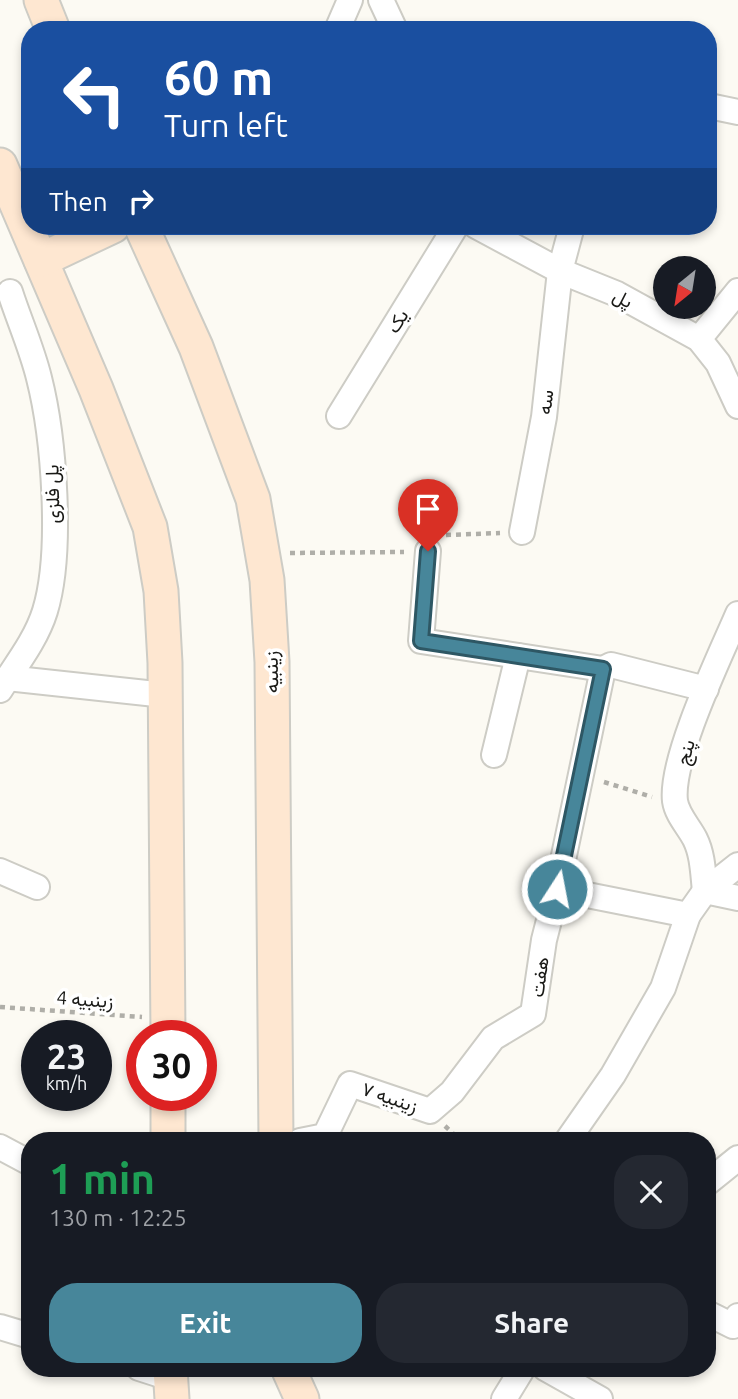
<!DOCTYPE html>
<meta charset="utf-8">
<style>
:root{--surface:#171b24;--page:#242831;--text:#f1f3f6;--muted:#9ea1a6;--accent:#47869a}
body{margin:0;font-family:Ubuntu,Vazirmatn,sans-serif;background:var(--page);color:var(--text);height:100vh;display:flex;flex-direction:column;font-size:26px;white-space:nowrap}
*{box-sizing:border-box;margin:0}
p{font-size:23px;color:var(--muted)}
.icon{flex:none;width:38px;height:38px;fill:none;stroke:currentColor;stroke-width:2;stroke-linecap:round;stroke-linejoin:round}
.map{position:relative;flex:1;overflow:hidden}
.details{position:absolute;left:21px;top:1132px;width:695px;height:245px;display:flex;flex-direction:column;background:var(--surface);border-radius:28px;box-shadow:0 4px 10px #0003}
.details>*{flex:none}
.guide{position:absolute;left:21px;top:21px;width:696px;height:214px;border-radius:28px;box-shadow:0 4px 10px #0003;background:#1a4fa0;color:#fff;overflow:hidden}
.needle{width:46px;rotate:210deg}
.fabs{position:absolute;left:653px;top:256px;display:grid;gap:14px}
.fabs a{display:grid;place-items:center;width:63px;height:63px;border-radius:50%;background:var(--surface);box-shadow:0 4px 10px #0003;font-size:35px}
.speed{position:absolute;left:21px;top:1020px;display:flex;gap:14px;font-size:35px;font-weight:700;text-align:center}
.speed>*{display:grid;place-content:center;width:91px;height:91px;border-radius:50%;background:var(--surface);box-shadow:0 4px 10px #0003;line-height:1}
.speed small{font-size:18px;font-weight:400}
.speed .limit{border:10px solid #d22;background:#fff;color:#111}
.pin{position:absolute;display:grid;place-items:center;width:60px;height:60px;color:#fff;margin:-72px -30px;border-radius:50% 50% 50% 0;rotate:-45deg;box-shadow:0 0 7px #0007}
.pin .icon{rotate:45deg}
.me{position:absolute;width:77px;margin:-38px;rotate:11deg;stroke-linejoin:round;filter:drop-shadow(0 0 5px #0008)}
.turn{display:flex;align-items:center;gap:24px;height:147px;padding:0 28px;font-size:32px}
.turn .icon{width:91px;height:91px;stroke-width:2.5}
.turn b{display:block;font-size:49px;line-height:60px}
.then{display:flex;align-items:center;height:66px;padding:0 28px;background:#0003;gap:14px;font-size:26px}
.round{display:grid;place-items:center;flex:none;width:74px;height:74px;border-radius:28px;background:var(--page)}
.summary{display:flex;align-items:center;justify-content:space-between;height:119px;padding:0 28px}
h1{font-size:42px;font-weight:700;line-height:52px;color:#1e9e55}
.cta{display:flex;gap:14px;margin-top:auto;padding:14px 28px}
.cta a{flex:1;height:80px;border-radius:28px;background:var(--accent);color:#fff;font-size:28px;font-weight:700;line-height:80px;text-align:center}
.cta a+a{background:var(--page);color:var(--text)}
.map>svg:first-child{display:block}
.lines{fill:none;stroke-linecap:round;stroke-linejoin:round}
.minor-casing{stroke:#cdccc5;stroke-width:28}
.secondary-casing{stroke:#cdccc5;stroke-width:37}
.path{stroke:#afaea8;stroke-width:4.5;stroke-dasharray:5 5;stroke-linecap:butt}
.minor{stroke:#fff;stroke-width:24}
.secondary{stroke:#fee7d1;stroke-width:33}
.route-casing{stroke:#2e5764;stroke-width:18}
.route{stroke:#47869a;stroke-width:12}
.labels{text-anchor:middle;stroke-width:7;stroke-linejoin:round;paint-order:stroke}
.street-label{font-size:19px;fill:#191916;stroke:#fff}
</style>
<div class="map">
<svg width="738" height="1399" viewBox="0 0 738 1399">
<rect width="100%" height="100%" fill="#fcfaf3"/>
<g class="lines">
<!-- minor casing -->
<g class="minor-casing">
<g id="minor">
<path d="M381,0L395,30"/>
<path d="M337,30L350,0"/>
<path d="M709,106L738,112"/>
<path d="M476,226L560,271L617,294L699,339L718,363L738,406"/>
<path d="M699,339L738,291"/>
<path d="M339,416L456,226"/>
<path d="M522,532L544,417L560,271L572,226"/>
<path d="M428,551L421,641L603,669L611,665L706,689"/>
<path d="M738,614C720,656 670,759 675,801C677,815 689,827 695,839C703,855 703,874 705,891L738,898"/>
<path d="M7,678L165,695"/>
<path d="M0,690C16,665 36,640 45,611C63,552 54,437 39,378C32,349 19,320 10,292"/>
<path d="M494,755L518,656"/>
<path d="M0,871L37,887"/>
<path d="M557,889L603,669"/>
<path d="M300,1141L325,1136L350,1084L430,1111L452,1092L493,1038L533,1014L544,940L557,889L688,915L705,891L738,865"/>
<path d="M567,1141L613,1075L663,988L688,915"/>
<path d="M0,1147L30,1163"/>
<path d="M707,1183L738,1158"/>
<path d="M707,1313L733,1326L738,1316"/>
<path d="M0,1327L30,1336"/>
<path d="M139,1368L170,1378"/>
<path d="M545,1368L600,1399"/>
<path d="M504,1399L523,1368"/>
</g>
</g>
<!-- secondary casing -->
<g class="secondary-casing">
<g id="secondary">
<path d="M41,0L53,30"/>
<path d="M0,165L96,389L150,527L161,591L165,663L168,1036"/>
<path d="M141,226L196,347L253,499L267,580L272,662L276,1141"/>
<path d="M41,260L113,226"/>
<path d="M168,1096V1141"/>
<path d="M170,1368L172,1399"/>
<path d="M288,1368L302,1399"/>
</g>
</g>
<!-- path -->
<g class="path">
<path d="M446,535L500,533"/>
<path d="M290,553L404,552"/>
<path d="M604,782L652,797"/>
<path d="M0,1007L142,1017"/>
<path d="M445,1126L461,1141"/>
</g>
<!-- minor -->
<use href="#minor" class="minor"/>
<!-- secondary -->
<use href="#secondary" class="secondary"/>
</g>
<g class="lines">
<!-- route casing -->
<g class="route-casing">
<path id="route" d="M428,551L421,641L603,669L557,889"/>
</g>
<!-- route -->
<use href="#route" class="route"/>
</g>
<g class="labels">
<!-- street labels -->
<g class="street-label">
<text transform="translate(623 298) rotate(27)" y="7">پل</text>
<text transform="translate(397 321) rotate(-58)" y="7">یک</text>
<text transform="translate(545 402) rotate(-83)" y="7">سه</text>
<text transform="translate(52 494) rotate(-91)" y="7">پل فلزی</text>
<text transform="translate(271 672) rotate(-91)" y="7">زینبیه</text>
<text transform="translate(685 752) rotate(-74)" y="7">پنج</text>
<text transform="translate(539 977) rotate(-82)" y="7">هفت</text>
<text transform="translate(85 999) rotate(4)" y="7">زینبیه 4</text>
<text transform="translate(390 1097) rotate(19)" y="7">زینبیه ۷</text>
</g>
</g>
</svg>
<div class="fabs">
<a><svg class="needle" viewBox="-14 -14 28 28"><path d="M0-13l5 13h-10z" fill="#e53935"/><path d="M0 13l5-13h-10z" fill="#9ea1a6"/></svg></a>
</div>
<div class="speed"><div>23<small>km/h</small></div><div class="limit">30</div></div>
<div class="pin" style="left:428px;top:551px;background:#d93025"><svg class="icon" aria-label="arrive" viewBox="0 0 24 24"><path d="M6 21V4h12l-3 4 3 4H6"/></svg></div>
<svg class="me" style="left:557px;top:889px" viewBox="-20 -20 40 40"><circle r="17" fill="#47869a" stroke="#fff" stroke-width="3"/><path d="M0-11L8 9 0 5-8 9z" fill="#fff"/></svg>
<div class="guide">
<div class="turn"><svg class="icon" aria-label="left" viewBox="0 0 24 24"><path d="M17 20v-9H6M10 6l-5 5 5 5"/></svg><div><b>60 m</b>Turn left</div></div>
<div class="then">Then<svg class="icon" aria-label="right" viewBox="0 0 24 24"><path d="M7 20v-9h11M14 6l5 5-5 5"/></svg></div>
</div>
<section class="details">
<div class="summary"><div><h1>1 min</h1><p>130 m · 12:25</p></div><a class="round"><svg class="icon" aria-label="close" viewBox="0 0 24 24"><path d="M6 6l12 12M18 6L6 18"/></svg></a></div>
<div class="cta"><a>Exit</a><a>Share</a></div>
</section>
</div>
